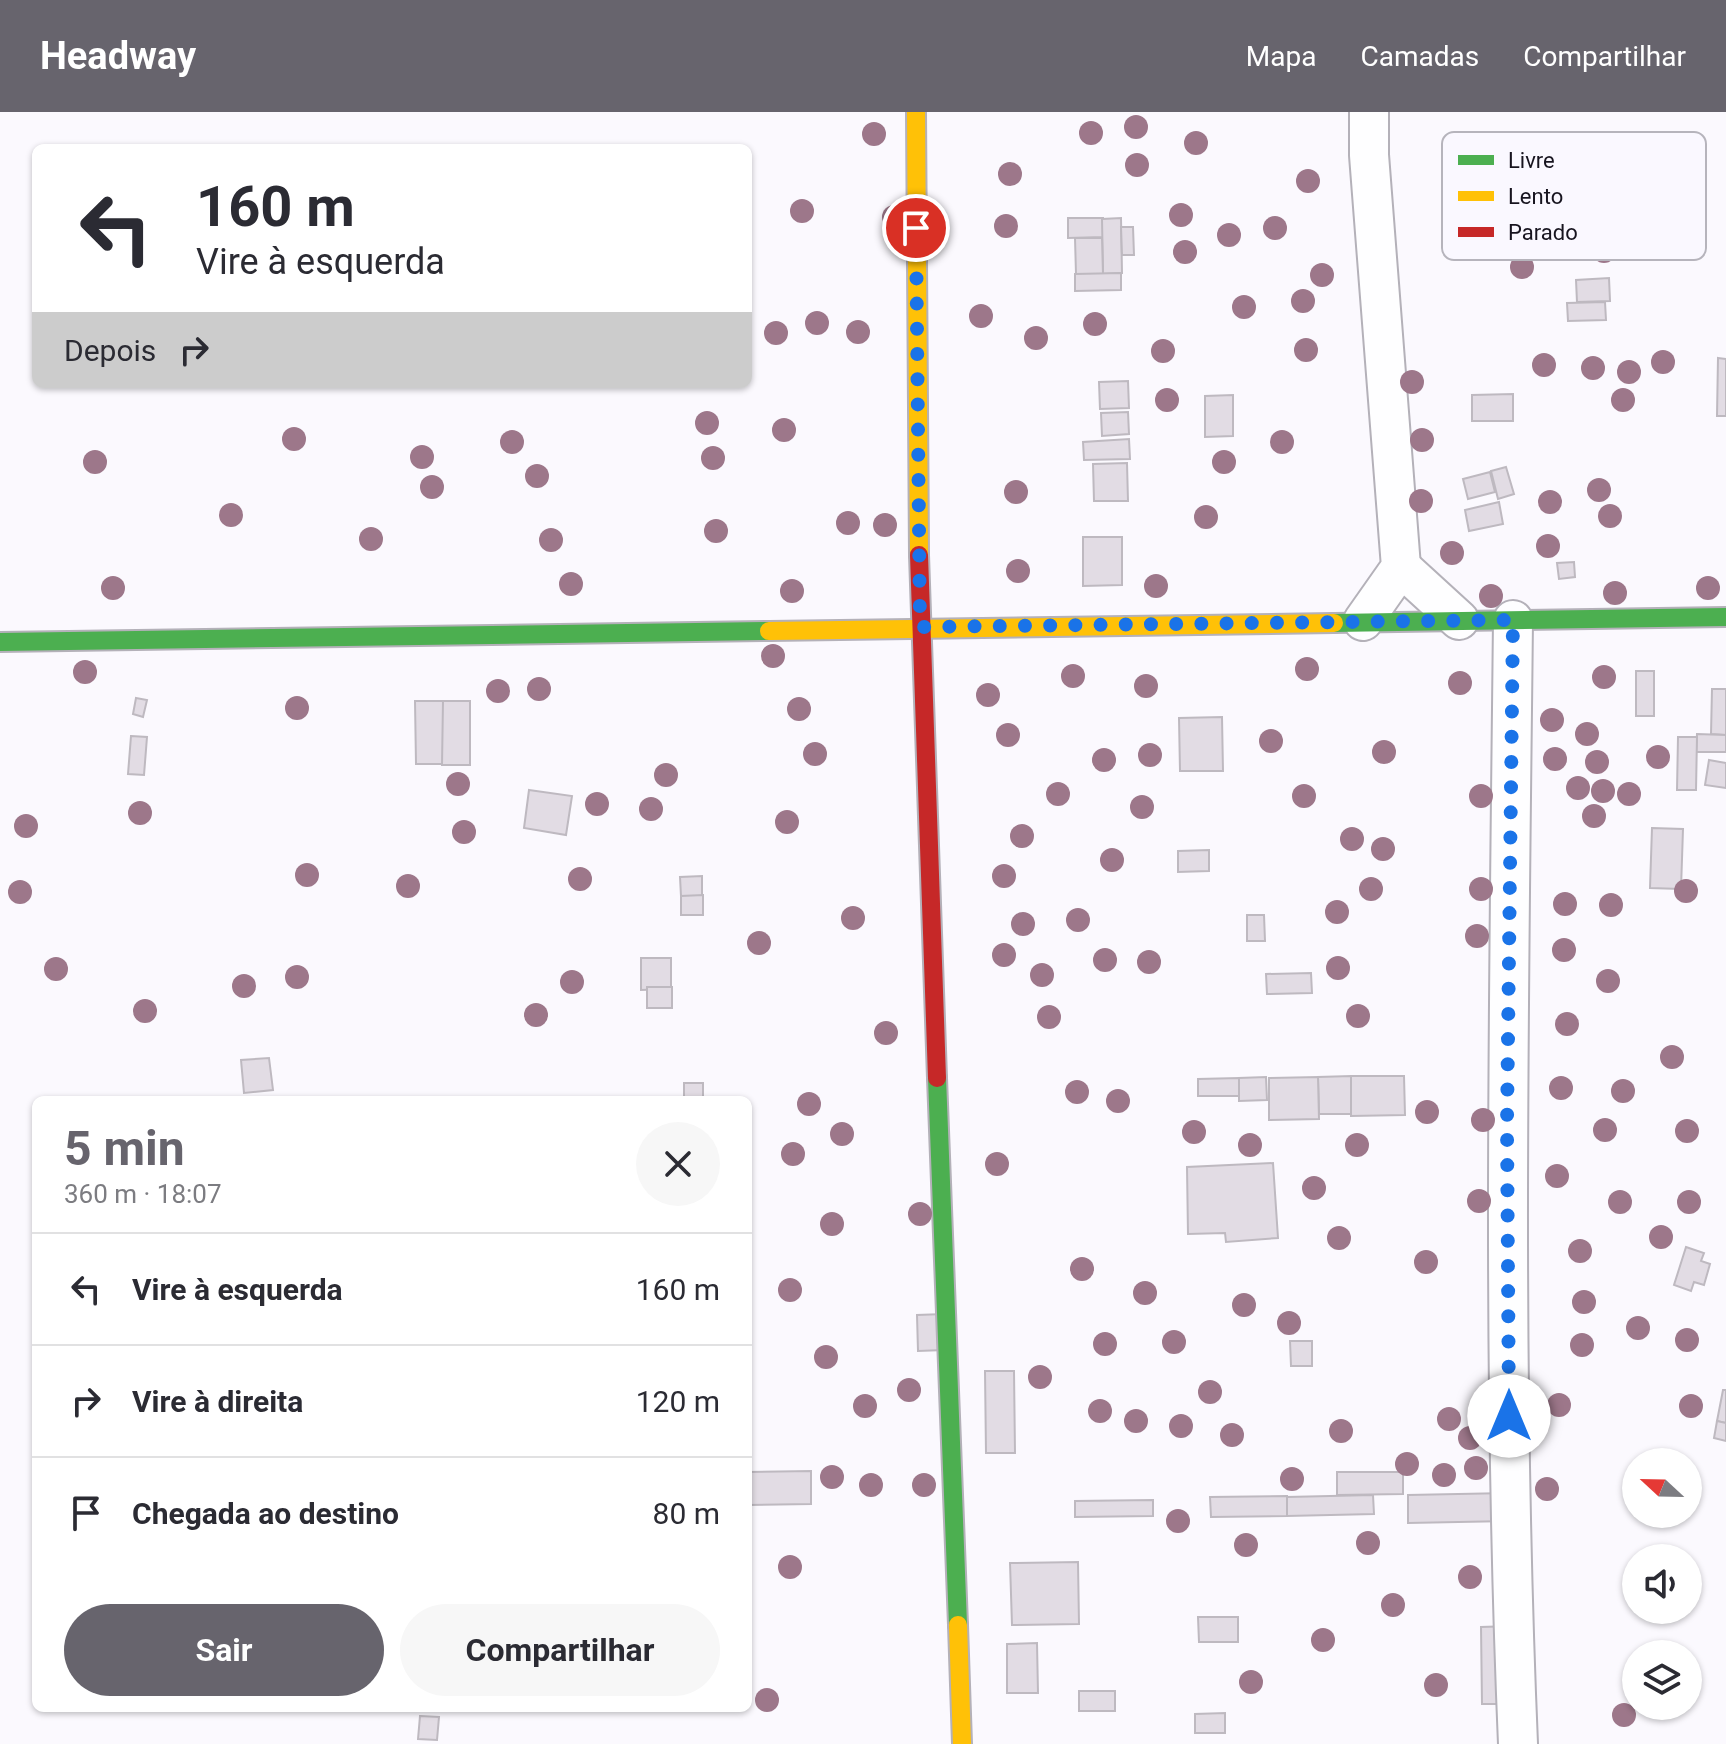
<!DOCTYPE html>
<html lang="pt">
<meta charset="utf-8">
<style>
:root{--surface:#fff;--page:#f7f7f7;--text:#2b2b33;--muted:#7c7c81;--line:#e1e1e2;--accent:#67646d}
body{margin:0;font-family:Roboto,sans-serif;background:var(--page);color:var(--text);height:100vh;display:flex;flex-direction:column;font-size:30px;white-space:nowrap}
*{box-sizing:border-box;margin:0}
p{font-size:26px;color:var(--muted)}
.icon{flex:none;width:44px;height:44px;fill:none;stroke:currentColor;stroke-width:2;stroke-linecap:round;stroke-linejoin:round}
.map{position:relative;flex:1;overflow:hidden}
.sheet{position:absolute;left:32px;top:984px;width:720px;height:616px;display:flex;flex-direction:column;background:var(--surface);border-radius:12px;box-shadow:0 2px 6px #0004}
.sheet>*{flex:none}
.hud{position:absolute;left:32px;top:32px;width:720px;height:244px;border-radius:12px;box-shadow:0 2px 6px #0004;background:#fff;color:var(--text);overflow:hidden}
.needle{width:52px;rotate:292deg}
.controls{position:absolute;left:1622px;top:1336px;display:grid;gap:16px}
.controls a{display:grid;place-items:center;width:80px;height:80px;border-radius:50%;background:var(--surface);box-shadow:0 2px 6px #0004;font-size:40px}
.pin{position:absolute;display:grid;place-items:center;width:68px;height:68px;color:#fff;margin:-34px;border:4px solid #fff;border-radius:50%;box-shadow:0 2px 8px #0007}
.me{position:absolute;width:88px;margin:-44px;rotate:0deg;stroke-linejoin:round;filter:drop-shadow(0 0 6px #0008)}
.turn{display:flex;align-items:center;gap:28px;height:168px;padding:0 32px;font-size:36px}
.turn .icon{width:104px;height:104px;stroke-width:2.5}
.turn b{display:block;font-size:56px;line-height:68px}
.then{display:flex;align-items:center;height:76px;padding:0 32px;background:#0003;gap:16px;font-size:30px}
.round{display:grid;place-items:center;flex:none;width:84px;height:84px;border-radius:42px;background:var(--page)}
.head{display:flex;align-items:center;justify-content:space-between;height:136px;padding:0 32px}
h1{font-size:48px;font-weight:700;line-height:60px;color:var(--accent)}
.primary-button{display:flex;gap:16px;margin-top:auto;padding:16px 32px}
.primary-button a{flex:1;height:92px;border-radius:48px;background:var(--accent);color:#fff;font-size:32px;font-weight:700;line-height:92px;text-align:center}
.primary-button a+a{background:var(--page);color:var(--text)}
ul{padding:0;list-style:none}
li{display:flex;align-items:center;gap:24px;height:112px;padding:0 32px;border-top:2px solid var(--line)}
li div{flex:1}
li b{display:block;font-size:30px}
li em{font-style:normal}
header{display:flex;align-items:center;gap:48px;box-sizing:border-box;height:112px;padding:0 40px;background:var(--accent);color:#fff}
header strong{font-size:38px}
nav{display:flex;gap:44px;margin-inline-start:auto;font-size:28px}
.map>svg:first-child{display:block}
.building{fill:#e2dce4;stroke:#beb9c0;stroke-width:2}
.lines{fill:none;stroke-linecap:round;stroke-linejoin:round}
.street-casing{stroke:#b4b1b9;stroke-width:42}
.fast-casing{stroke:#b4b1b9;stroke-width:22}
.slow-casing{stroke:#b4b1b9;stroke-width:22}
.jam-casing{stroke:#b4b1b9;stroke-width:22}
.street{stroke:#fefeff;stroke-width:38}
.fast{stroke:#4caf50;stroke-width:18}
.slow{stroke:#ffc107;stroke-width:18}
.jam{stroke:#c62828;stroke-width:18}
.tree{fill:#9d778a}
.route{stroke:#1a73e8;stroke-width:14;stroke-dasharray:0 25.2}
.key{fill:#faf8ff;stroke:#b6b4bc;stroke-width:2}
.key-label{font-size:22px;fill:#17141f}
</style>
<header>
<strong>Headway</strong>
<nav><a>Mapa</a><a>Camadas</a><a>Compartilhar</a></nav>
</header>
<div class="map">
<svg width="1726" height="1632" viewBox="0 0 1726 1632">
<rect width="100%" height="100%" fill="#fbf9fe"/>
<!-- building -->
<g class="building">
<path d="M1068,106H1103V125L1068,126Z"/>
<path d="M1121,106L1122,161L1103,162L1102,107Z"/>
<path d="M1121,115H1133L1134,143H1122Z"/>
<path d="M1075,126H1102L1103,162H1076Z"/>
<path d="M1121,161V178L1075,179V162Z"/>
<path d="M1609,166L1610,189L1577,190L1576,168Z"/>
<path d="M1605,190L1606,208L1568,209L1567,191Z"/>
<path d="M1718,246L1726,247V304H1717Z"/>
<path d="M1128,269L1129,296L1100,297L1099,270Z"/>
<path d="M1513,282V309H1472V283Z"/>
<path d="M1233,283V324L1205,325V284Z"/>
<path d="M1128,300L1129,322L1102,324L1101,301Z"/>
<path d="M1129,327L1130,347L1084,348L1083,330Z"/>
<path d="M1127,351L1128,389H1094L1093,352Z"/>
<path d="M1506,355L1514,382L1498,387L1491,359Z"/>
<path d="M1490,360L1495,380L1468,387L1463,367Z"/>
<path d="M1499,390L1503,412L1469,419L1465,398Z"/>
<path d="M1083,425H1122V473L1083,474Z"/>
<path d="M1574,450L1575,465L1559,467L1557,451Z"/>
<rect x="1636" y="559" width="18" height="45"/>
<path d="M1712,577H1726V623L1711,622Z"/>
<path d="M136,586L147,588L143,605L133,602Z"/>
<path d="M415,589H443L444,652H416Z"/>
<path d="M443,589H470V653H442Z"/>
<path d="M1222,605L1223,659H1180L1179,606Z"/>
<path d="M1697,622L1726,623V640H1696Z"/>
<path d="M131,624L147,625L144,663L128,662Z"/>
<path d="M1678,625H1697L1696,678H1677Z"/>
<path d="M1709,648L1726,651V676L1705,673Z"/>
<path d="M529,678L572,684L566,723L524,716Z"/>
<path d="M1652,716L1683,717L1681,777L1650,776Z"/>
<path d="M1209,738V759L1178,760V739Z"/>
<path d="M702,764V784H681L680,765Z"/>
<path d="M703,783V803H681V784Z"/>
<path d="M1247,803H1264L1265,829H1247Z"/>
<path d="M641,846H671V877L641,878Z"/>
<path d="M1311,861L1312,881L1267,882L1266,862Z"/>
<rect x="647" y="875" width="25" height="21"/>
<path d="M269,946L273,978L244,981L241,948Z"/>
<path d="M1351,964L1352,1002H1319L1318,965Z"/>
<path d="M1351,964H1404L1405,1003L1351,1004Z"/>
<path d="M1266,965L1267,988L1239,989V966Z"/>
<path d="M1318,965L1319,1007L1269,1008V966Z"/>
<path d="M1239,966V984H1198V967Z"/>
<rect x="684" y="971" width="19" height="14"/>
<path d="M1273,1051L1278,1126L1226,1130L1225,1121L1188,1122L1187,1055Z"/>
<path d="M1686,1135L1704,1141L1701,1149L1710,1152L1704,1173L1694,1170L1691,1179L1674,1173Z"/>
<path d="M944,1202V1238L918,1239L917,1203Z"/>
<path d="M1290,1229H1312V1254H1291Z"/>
<path d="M985,1259H1014L1015,1341H986Z"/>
<path d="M1723,1278H1726V1311L1717,1309Z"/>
<path d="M1717,1309L1726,1311V1329L1714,1326Z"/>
<path d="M811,1359V1392L748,1393V1360Z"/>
<path d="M1337,1360H1403V1382L1337,1383Z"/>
<path d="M1508,1381L1509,1409L1408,1411V1383Z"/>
<path d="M1373,1383L1374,1402L1287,1404V1385Z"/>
<path d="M1287,1384V1404L1211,1405L1210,1385Z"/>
<path d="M1153,1388V1404L1075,1405V1389Z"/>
<path d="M1078,1450L1079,1512L1012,1513L1010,1451Z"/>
<path d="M1198,1505H1238V1530H1199Z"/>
<path d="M1512,1514L1513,1592H1482L1481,1515Z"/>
<path d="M1037,1531L1038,1581H1007V1532Z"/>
<rect x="1079" y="1579" width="36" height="20"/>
<path d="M1225,1601V1621H1195V1602Z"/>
<path d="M420,1604L439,1605L437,1628L418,1627Z"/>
</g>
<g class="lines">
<!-- street casing -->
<g class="street-casing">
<g id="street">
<path d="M1401,455L1459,508"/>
<path d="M1513,508C1509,882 1502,1257 1518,1632"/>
<path d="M1363,509L1401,455L1369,43V0"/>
</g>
</g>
<!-- fast casing -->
<g class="fast-casing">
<g id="fast">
<path d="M1334,511L1726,505"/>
<path d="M0,530L769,519"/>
<path d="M937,966L958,1513"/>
</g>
</g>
<!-- slow casing -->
<g class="slow-casing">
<g id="slow">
<path d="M916,0L919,443"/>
<path d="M769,519L1334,511"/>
<path d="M958,1513L962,1632"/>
</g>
</g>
<!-- jam casing -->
<g class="jam-casing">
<path id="jam" d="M919,443L937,966"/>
</g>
<!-- street -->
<use href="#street" class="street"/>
<!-- fast -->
<use href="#fast" class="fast"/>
<!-- slow -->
<use href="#slow" class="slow"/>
<!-- jam -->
<use href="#jam" class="jam"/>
</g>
<!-- trees -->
<g class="tree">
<circle cx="1136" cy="15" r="12"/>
<circle cx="1091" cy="21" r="12"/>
<circle cx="874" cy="22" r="12"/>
<circle cx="1196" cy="31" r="12"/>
<circle cx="1137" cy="53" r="12"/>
<circle cx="1010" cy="62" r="12"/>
<circle cx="1308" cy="69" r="12"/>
<circle cx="802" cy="99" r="12"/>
<circle cx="1181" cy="103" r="12"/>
<circle cx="894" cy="105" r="12"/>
<circle cx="1006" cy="114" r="12"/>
<circle cx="1275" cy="116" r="12"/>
<circle cx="1229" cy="123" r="12"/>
<circle cx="1604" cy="139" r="12"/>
<circle cx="1185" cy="140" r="12"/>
<circle cx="1522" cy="155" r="12"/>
<circle cx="1322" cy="163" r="12"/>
<circle cx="1303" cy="189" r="12"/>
<circle cx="1244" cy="195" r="12"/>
<circle cx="981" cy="204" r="12"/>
<circle cx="817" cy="211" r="12"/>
<circle cx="1095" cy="212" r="12"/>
<circle cx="858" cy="220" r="12"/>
<circle cx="776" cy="221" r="12"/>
<circle cx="1036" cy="226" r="12"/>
<circle cx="1306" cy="238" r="12"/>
<circle cx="1163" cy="239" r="12"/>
<circle cx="1663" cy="250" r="12"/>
<circle cx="1544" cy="253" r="12"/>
<circle cx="1593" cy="256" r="12"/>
<circle cx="1629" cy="260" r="12"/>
<circle cx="1412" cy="270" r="12"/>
<circle cx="1167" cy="288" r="12"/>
<circle cx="1623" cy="288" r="12"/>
<circle cx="707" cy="311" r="12"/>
<circle cx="784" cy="318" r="12"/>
<circle cx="294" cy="327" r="12"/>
<circle cx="1422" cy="328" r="12"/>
<circle cx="512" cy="330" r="12"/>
<circle cx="1282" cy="330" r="12"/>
<circle cx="422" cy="345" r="12"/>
<circle cx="713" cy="346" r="12"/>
<circle cx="95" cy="350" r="12"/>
<circle cx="1224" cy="350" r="12"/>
<circle cx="537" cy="364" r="12"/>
<circle cx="432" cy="375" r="12"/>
<circle cx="1599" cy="378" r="12"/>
<circle cx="1016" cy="380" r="12"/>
<circle cx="1421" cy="389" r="12"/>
<circle cx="1550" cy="390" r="12"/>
<circle cx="231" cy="403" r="12"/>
<circle cx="1610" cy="404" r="12"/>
<circle cx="1206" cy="405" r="12"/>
<circle cx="848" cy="411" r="12"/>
<circle cx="885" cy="413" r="12"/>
<circle cx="716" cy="419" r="12"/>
<circle cx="371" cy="427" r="12"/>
<circle cx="551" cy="428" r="12"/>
<circle cx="1548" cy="434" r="12"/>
<circle cx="1452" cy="441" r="12"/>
<circle cx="1018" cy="459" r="12"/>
<circle cx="571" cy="472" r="12"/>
<circle cx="1156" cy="474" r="12"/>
<circle cx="113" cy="476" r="12"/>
<circle cx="1708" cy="476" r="12"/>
<circle cx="792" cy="479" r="12"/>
<circle cx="1615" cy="481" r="12"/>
<circle cx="1491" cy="484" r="12"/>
<circle cx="773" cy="544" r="12"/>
<circle cx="1307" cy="557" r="12"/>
<circle cx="85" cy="560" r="12"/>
<circle cx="1073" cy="564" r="12"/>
<circle cx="1604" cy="565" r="12"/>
<circle cx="1460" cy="571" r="12"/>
<circle cx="1146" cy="574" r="12"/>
<circle cx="539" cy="577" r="12"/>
<circle cx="498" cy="579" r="12"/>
<circle cx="988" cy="583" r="12"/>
<circle cx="297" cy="596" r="12"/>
<circle cx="799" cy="597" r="12"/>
<circle cx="1552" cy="608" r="12"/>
<circle cx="1587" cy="622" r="12"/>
<circle cx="1008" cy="623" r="12"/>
<circle cx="1271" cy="629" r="12"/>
<circle cx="1384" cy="640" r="12"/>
<circle cx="815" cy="642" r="12"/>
<circle cx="1150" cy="643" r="12"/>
<circle cx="1658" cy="645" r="12"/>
<circle cx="1555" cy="647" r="12"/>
<circle cx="1104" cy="648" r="12"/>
<circle cx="1597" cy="650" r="12"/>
<circle cx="666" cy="663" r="12"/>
<circle cx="458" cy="672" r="12"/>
<circle cx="1578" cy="676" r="12"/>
<circle cx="1603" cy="679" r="12"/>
<circle cx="1058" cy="682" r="12"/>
<circle cx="1629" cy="682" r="12"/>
<circle cx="1304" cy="684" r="12"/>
<circle cx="1481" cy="684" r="12"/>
<circle cx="597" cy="692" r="12"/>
<circle cx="1142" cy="695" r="12"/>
<circle cx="651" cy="697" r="12"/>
<circle cx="140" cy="701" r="12"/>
<circle cx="1594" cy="704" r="12"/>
<circle cx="787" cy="710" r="12"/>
<circle cx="26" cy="714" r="12"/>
<circle cx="464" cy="720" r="12"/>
<circle cx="1022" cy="724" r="12"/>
<circle cx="1352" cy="727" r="12"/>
<circle cx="1383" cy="737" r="12"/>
<circle cx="1112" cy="748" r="12"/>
<circle cx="307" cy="763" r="12"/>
<circle cx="1004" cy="764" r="12"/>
<circle cx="580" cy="767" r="12"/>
<circle cx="408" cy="774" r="12"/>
<circle cx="1371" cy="777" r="12"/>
<circle cx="1481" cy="777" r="12"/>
<circle cx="1686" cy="779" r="12"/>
<circle cx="20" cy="780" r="12"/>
<circle cx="1565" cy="792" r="12"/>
<circle cx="1611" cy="793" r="12"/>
<circle cx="1337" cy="800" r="12"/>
<circle cx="853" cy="806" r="12"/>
<circle cx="1078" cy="808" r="12"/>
<circle cx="1023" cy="812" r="12"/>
<circle cx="1477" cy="824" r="12"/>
<circle cx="759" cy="831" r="12"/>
<circle cx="1564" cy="838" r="12"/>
<circle cx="1004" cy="843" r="12"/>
<circle cx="1105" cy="848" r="12"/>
<circle cx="1149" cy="850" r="12"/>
<circle cx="1338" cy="856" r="12"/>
<circle cx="56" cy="857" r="12"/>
<circle cx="1042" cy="863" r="12"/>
<circle cx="297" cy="865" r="12"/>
<circle cx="1608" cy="869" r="12"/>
<circle cx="572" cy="870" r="12"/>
<circle cx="244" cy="874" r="12"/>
<circle cx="145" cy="899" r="12"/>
<circle cx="536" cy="903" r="12"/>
<circle cx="1358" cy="904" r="12"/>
<circle cx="1049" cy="905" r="12"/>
<circle cx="1567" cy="912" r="12"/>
<circle cx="886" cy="921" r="12"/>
<circle cx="1672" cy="945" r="12"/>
<circle cx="1561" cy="976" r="12"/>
<circle cx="1623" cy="979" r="12"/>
<circle cx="1077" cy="980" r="12"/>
<circle cx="1118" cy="989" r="12"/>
<circle cx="809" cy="992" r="12"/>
<circle cx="1427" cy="1000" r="12"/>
<circle cx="1483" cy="1008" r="12"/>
<circle cx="1605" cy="1018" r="12"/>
<circle cx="1687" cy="1019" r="12"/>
<circle cx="1194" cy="1020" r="12"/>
<circle cx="842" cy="1022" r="12"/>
<circle cx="1250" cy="1033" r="12"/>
<circle cx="1357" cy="1033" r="12"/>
<circle cx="793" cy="1042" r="12"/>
<circle cx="997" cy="1052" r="12"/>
<circle cx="1557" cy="1064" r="12"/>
<circle cx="1314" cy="1076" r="12"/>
<circle cx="1479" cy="1089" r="12"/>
<circle cx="1620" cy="1090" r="12"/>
<circle cx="1689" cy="1090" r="12"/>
<circle cx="920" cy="1102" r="12"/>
<circle cx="832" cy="1112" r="12"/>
<circle cx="1661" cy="1125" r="12"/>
<circle cx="1339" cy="1126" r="12"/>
<circle cx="1580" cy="1139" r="12"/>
<circle cx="1426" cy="1150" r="12"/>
<circle cx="1082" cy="1157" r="12"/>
<circle cx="790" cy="1178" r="12"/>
<circle cx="1145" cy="1181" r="12"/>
<circle cx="1584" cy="1190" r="12"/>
<circle cx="1244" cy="1193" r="12"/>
<circle cx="1289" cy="1211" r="12"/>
<circle cx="1638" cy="1216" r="12"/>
<circle cx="1687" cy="1228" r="12"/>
<circle cx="1174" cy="1230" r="12"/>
<circle cx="1105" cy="1232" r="12"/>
<circle cx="1582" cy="1233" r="12"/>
<circle cx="826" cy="1245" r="12"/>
<circle cx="1040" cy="1265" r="12"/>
<circle cx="909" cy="1278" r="12"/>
<circle cx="1210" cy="1280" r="12"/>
<circle cx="1559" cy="1293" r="12"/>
<circle cx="865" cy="1294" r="12"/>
<circle cx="1691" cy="1294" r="12"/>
<circle cx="1100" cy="1299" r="12"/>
<circle cx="1487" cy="1301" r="12"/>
<circle cx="1449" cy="1307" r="12"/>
<circle cx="1136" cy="1309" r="12"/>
<circle cx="1181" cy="1314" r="12"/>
<circle cx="1341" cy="1319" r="12"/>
<circle cx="1232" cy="1323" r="12"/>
<circle cx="1470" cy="1326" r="12"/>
<circle cx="1407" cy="1352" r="12"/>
<circle cx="1476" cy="1356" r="12"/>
<circle cx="1444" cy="1363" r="12"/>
<circle cx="832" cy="1365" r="12"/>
<circle cx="1292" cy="1367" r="12"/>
<circle cx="871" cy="1373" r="12"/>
<circle cx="924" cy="1373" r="12"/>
<circle cx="1547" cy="1377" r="12"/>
<circle cx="1178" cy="1409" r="12"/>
<circle cx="1368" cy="1431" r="12"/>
<circle cx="1246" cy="1433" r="12"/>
<circle cx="790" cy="1455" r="12"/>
<circle cx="1470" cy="1465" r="12"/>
<circle cx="1393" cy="1493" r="12"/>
<circle cx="1323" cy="1528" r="12"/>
<circle cx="1251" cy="1570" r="12"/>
<circle cx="1436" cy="1573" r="12"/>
<circle cx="767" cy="1588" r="12"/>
<circle cx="1624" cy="1603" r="12"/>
</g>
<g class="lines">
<!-- route -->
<path class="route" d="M916,116L920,515L1513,508L1507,1012L1509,1304"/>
</g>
<!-- legend -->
<rect x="1442" y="20" width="264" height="128" rx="12" class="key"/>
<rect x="1458" y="43" width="36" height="10" fill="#4caf50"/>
<rect x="1458" y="79" width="36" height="10" fill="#ffc107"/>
<rect x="1458" y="115" width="36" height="10" fill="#c62828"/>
<g class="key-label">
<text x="1508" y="56">Livre</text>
<text x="1508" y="92">Lento</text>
<text x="1508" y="128">Parado</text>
</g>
</svg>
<div class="controls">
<a><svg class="needle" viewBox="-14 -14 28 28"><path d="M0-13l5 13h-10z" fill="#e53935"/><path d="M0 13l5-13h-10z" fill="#7c7c81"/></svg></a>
<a><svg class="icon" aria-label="sound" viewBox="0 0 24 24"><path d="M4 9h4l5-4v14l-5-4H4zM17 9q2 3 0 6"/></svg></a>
<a><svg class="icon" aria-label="layers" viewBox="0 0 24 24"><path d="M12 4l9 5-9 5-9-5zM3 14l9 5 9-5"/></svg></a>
</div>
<div class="pin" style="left:916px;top:116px;background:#d93025"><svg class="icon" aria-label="arrive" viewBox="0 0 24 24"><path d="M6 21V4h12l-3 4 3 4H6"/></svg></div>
<svg class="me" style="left:1509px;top:1304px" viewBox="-20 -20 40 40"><circle r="19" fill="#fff"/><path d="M0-13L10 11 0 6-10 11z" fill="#1a73e8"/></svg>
<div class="hud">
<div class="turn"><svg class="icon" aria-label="left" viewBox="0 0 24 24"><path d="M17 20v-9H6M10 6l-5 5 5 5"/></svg><div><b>160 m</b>Vire à esquerda</div></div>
<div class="then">Depois<svg class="icon" aria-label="right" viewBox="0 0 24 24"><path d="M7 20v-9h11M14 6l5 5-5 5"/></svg></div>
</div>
<section class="sheet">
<div class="head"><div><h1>5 min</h1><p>360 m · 18:07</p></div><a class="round"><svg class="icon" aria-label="close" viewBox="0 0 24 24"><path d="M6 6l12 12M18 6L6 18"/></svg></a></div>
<ul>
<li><svg class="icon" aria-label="left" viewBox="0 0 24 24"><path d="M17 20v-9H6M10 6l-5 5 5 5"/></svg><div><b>Vire à esquerda</b></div><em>160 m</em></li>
<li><svg class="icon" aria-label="right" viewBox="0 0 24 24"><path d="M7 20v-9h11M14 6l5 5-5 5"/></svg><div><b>Vire à direita</b></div><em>120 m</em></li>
<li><svg class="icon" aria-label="arrive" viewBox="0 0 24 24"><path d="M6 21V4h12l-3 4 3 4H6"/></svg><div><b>Chegada ao destino</b></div><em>80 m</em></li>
</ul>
<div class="primary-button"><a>Sair</a><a>Compartilhar</a></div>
</section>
</div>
